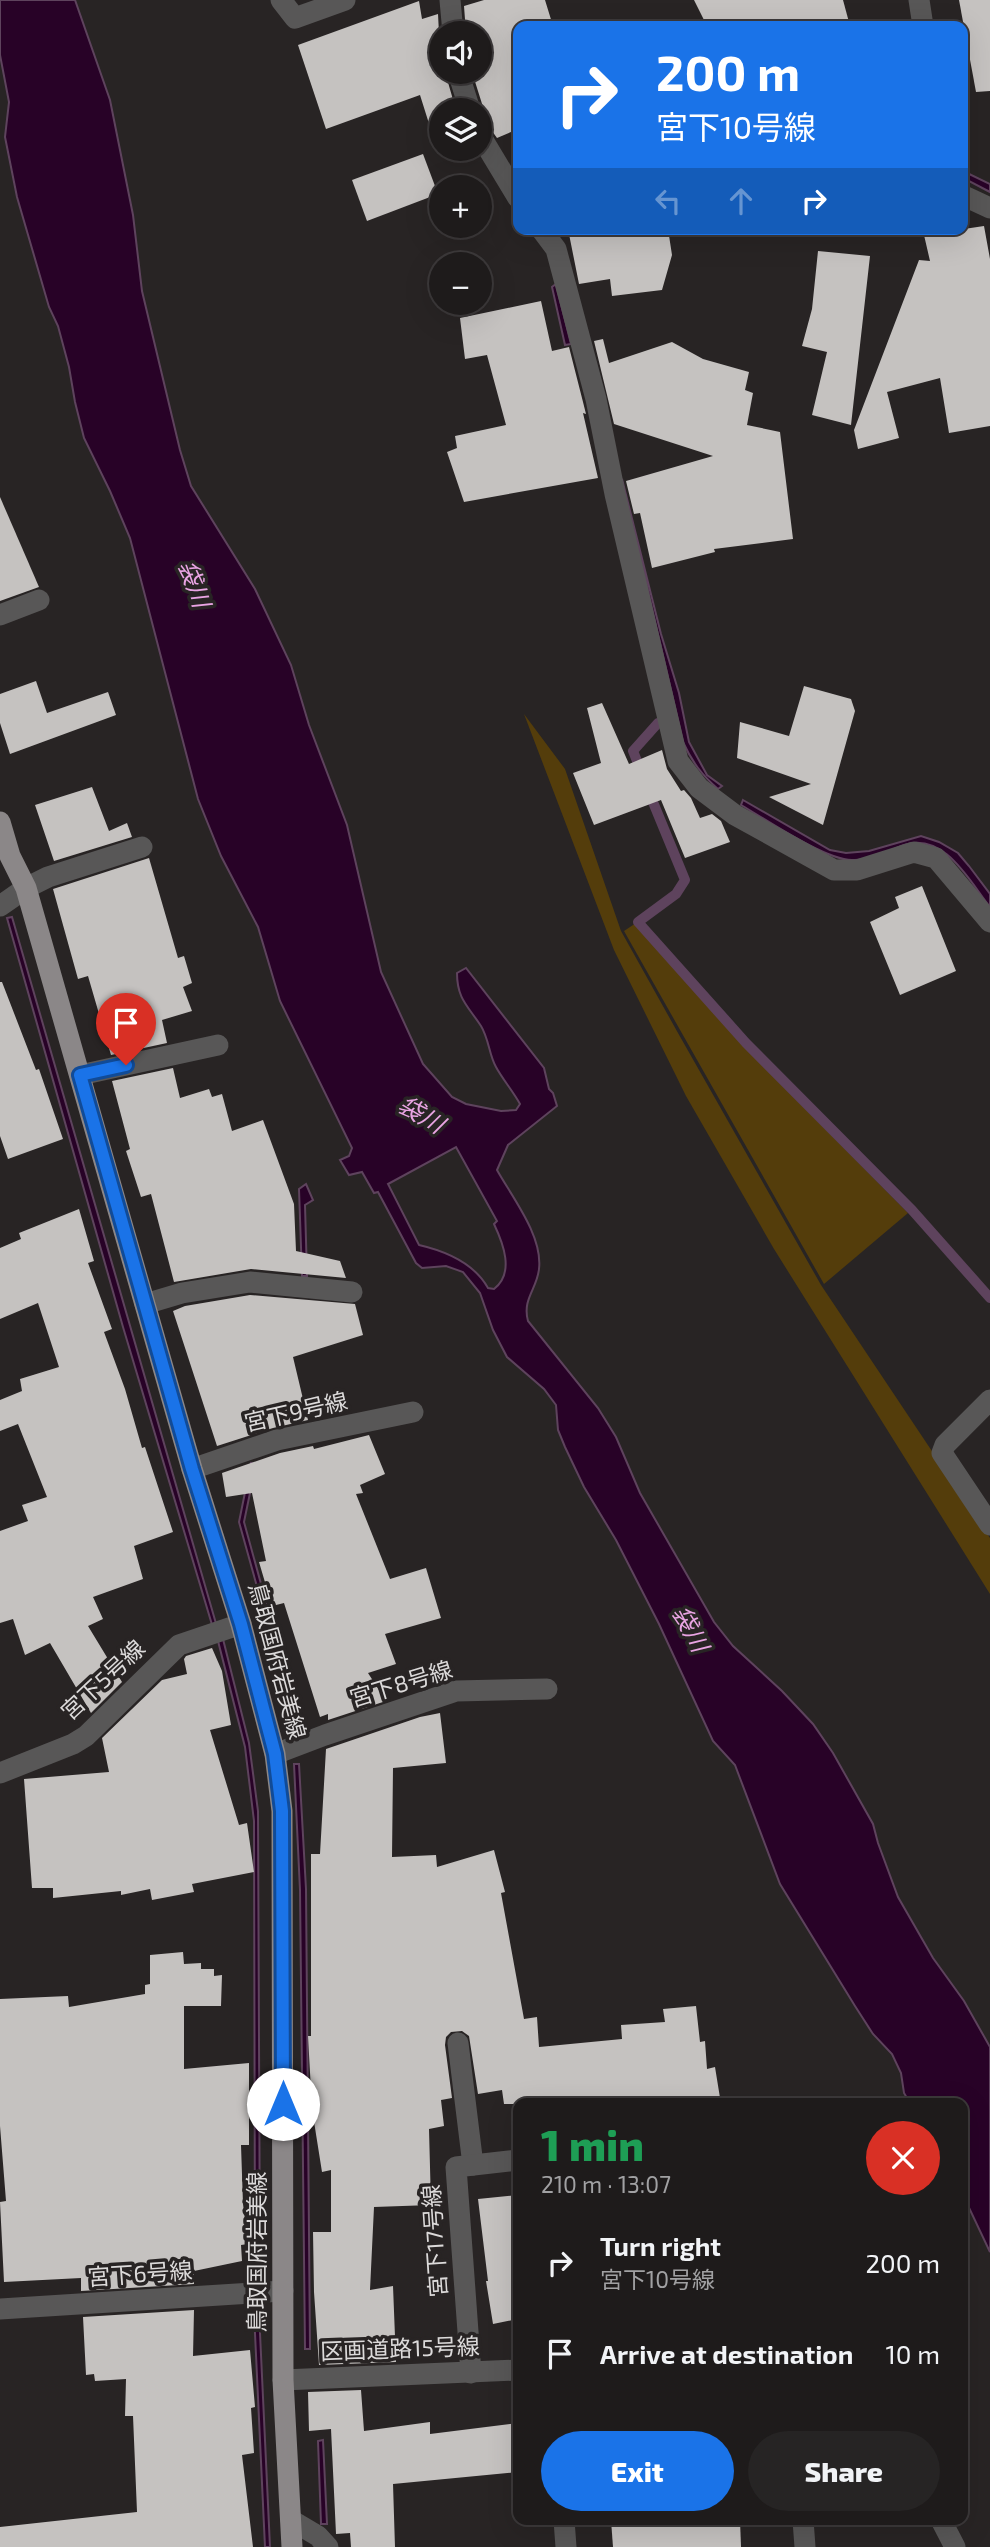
<!DOCTYPE html>
<meta charset="utf-8">
<style>
:root{--surface:#1e1b1b;--page:#262424;--text:#f1f3f6;--muted:#a1a1a3;--line:#3c393a;--accent:#1a73e8}
body{margin:0;font-family:"Exo 2","Noto Sans JP",sans-serif;background:var(--page);color:var(--text);height:100vh;display:flex;flex-direction:column;font-size:26px;white-space:nowrap}
*{box-sizing:border-box;margin:0}
p{font-size:23px;color:var(--muted)}
.icon{flex:none;width:38px;height:38px;fill:none;stroke:currentColor;stroke-width:2;stroke-linecap:round;stroke-linejoin:round}
.map{position:relative;flex:1;overflow:hidden}
.panel{position:absolute;left:513px;top:2098px;width:455px;height:427px;display:flex;flex-direction:column;background:var(--surface);border-radius:14px;box-shadow:0 7px 28px #0002,0 0 0 2px var(--line)}
.panel>*{flex:none}
.banner{position:absolute;left:513px;top:21px;width:455px;height:214px;border-radius:14px;box-shadow:0 7px 28px #0002,0 0 0 2px var(--line);background:#1a73e8;color:#fff;overflow:hidden}
.tools{position:absolute;left:429px;top:21px;display:grid;gap:14px}
.tools a{display:grid;place-items:center;width:63px;height:63px;border-radius:50%;background:var(--surface);box-shadow:0 7px 28px #0002,0 0 0 2px var(--line);font-size:35px}
.pin{position:absolute;display:grid;place-items:center;width:60px;height:60px;color:#fff;margin:-72px -30px;border-radius:50% 50% 50% 0;rotate:-45deg;box-shadow:0 0 7px #0007}
.pin .icon{rotate:45deg}
.me{position:absolute;width:77px;margin:-38px;rotate:0deg;stroke-linejoin:round;filter:drop-shadow(0 0 5px #0008)}
.turn{display:flex;align-items:center;gap:24px;height:147px;padding:0 28px;font-size:32px}
.turn .icon{width:91px;height:91px;stroke-width:2.5}
.turn b{display:block;font-size:49px;line-height:60px}
.lanes{display:flex;align-items:center;height:66px;padding:0 28px;background:#0003;justify-content:center;gap:35px;direction:ltr}
.lanes .off{opacity:.35}
.round{display:grid;place-items:center;flex:none;width:74px;height:74px;border-radius:37px;background:var(--page)}
.summary{display:flex;align-items:center;justify-content:space-between;height:119px;padding:0 28px}
h1{font-size:42px;font-weight:800;line-height:52px;color:#1e9e55}
.action{display:flex;gap:14px;margin-top:auto;padding:14px 28px}
.action a{flex:1;height:80px;border-radius:42px;background:var(--accent);color:#fff;font-size:28px;font-weight:800;line-height:80px;text-align:center}
.action a+a{background:var(--page);color:var(--text)}
ul{padding:0;list-style:none}
li{display:flex;align-items:center;gap:21px;height:91px;padding:0 28px}
li div{flex:1}
li b{display:block;font-size:26px}
li em{font-style:normal}
.map>svg:first-child{display:block}
.green{fill:#543d0b}
.water{fill:#280227;stroke:#5e435d;stroke-width:2;fill-rule:evenodd}
.lines{fill:none;stroke-linecap:round;stroke-linejoin:round}
.stream{stroke:#5e435d;stroke-width:10}
.building{fill:#c5c2c0}
.street{stroke:#585757;stroke-width:21}
.primary{stroke:#8b8788;stroke-width:21}
.route-casing{stroke:#114b97;stroke-width:18}
.route{stroke:#1a73e8;stroke-width:12}
.labels{text-anchor:middle;stroke-width:7;stroke-linejoin:round;paint-order:stroke}
.street-label{font-size:23px;fill:#dcdada;stroke:#282424}
.water-label{font-size:24px;font-style:italic;fill:#e9a4e3;stroke:#282424}
</style>
<div class="map">
<svg width="990" height="2547" viewBox="0 0 990 2547">
<rect width="100%" height="100%" fill="#282424"/>
<!-- green -->
<g class="green">
<path d="M524,714L565,769L621,931L678,1033L821,1285L990,1538V1594L774,1249L686,1096L614,950Z"/>
<path d="M636,923L747,1050L908,1213L824,1284L624,931Z"/>
</g>
<!-- water -->
<g class="water">
<path d="M0,0H75L110,100L133,215L142,291L180,450L191,486L255,589L291,665L309,725L347,825L381,972L423,1064L452,1097L466,1104L501,1111L516,1110L520,1104C513,1091 503,1080 496,1067C489,1055 489,1039 481,1026C468,1006 457,999 457,973L466,968L544,1068L549,1089L553,1093L557,1106L508,1145L497,1170C512,1197 543,1236 539,1269C537,1289 522,1299 528,1321L598,1408L616,1437L640,1493L714,1622L733,1646L782,1691L813,1724L833,1753L873,1824L878,1843L898,1897L933,1958L964,2001L990,2047V2252L963,2195L962,2104L910,2103L904,2093L901,2073L892,2054L873,2034L855,2006L780,1884L735,1765L713,1741L659,1624L616,1540L584,1487L565,1447L558,1430L556,1405L544,1389L507,1357L493,1330L480,1293L463,1272L446,1266L422,1268L416,1263L378,1192L374,1193L362,1172L349,1175L340,1160L349,1156L352,1148L280,1001L258,927L221,856L198,799L130,538L110,491L84,438L75,402L69,367L58,326L49,307L17,197L5,137L9,102L0,55ZM456,1147L497,1221L494,1224C503,1243 515,1273 494,1289L488,1288C474,1263 445,1251 419,1245L388,1184Z"/>
<path d="M963,171L990,184V192L963,178Z"/>
<path d="M556,284L571,344L565,345L552,287Z"/>
<path d="M622,479L661,634L679,693L689,742L707,775L722,786L718,789C702,775 692,762 683,742Z"/>
<path d="M743,800L830,850L846,853L869,851L921,836L939,842L958,853L969,866L990,894V907C970,882 944,831 904,845C888,851 870,861 852,860C825,860 767,820 741,805Z"/>
<path d="M12,917L217,1627L213,1628L123,1327L7,918Z"/>
<path d="M306,1184L313,1200L305,1205L307,1276H302L299,1189Z"/>
<path d="M251,1463L256,1464L244,1522L302,1733L298,1734L239,1522Z"/>
<path d="M222,1635L249,1743L258,1811L260,2268H255L254,1821L245,1747L217,1637Z"/>
<path d="M294,1764H299L306,1889L310,2349H305L300,1890Z"/>
<path d="M254,2312H259L270,2547H265Z"/>
<path d="M323,2440L327,2524H321L318,2441Z"/>
</g>
<g class="lines">
<!-- stream -->
<g class="stream">
<path d="M641,771L633,751L658,723"/>
<path d="M648,790L685,880L676,894L638,922L746,1043L912,1210L990,1298"/>
</g>
</g>
<!-- building -->
<g class="building">
<path d="M484,0H545L553,26H518V129L497,138L487,124L480,122L483,107L472,72H480V33H466L464,6Z"/>
<path d="M694,0H843L850,26H707Z"/>
<path d="M959,0H990V91L976,92Z"/>
<path d="M419,1L422,19L438,14L441,72H445L456,110H441V127L431,130L420,95L326,129L298,45Z"/>
<path d="M423,154L438,194L367,221L352,180Z"/>
<path d="M984,226L990,259V426L949,433L940,378L887,392L899,438L858,449L854,430L919,260L930,261L924,235Z"/>
<path d="M568,229H668L672,255L662,290L612,296L610,279L579,284Z"/>
<path d="M818,251L870,256L851,425L812,415L827,352L802,346L812,309Z"/>
<path d="M541,301L552,351L569,347L583,402L586,414L583,413L598,478L464,502L447,452L457,448L455,436L506,425L487,355L465,359L460,318Z"/>
<path d="M603,339L609,363L672,342L703,359L749,372L745,390L753,393L747,425L780,432L793,539L714,549L715,552L652,568L640,513L634,514L626,481L713,456L614,424L594,341Z"/>
<path d="M0,497L39,587L0,601Z"/>
<path d="M36,681L47,713L108,692L116,715L10,754L0,723V694Z"/>
<path d="M804,686L851,699L855,711L823,825L769,797L811,784L737,758L740,722L789,736Z"/>
<path d="M602,703L629,764L662,750L667,769L681,791L684,790L691,798L700,818L712,814L721,821L730,842L685,858L661,800L594,825L573,773L601,763L587,708Z"/>
<path d="M92,787L109,831L127,823L132,837L54,861L35,805Z"/>
<path d="M149,858L178,958L184,956L192,983L183,987L192,1011L162,1020L167,1043L111,1055L88,976L78,979L53,889Z"/>
<path d="M922,886L956,971L900,995L870,922L899,908L895,897Z"/>
<path d="M0,982H2L36,1070L39,1069L63,1139L8,1159L0,1136Z"/>
<path d="M173,1068L180,1098L209,1089L212,1097L222,1094L232,1131L263,1120L294,1204L296,1251L340,1261L346,1278L251,1269L174,1282L151,1194L141,1197L126,1151L130,1149L112,1081Z"/>
<path d="M79,1209L94,1261L88,1263L112,1329L104,1332L125,1389L142,1448L145,1447L173,1532L134,1546L143,1579L93,1597L103,1619L88,1626L122,1682L91,1713L50,1643L25,1655L13,1619L0,1623V1531L28,1521L22,1505L47,1497L18,1424L0,1431V1400L22,1391L20,1379L59,1367L38,1303L0,1319V1248L21,1239L19,1233Z"/>
<path d="M250,1295L355,1304L363,1335L293,1357L308,1420L273,1428L217,1446L173,1311L185,1306Z"/>
<path d="M369,1435L385,1474L360,1485L363,1493L356,1494L390,1579L426,1568L441,1618L385,1634L396,1664L368,1673L386,1701L328,1720V1714L320,1717L284,1603L272,1606L259,1562L266,1561L252,1493L226,1497L222,1473L280,1453L313,1446L314,1449Z"/>
<path d="M212,1648L222,1671L231,1725L210,1730L239,1825L247,1823L254,1872L192,1884L194,1892L152,1900L150,1889L121,1895V1891L53,1898V1888H32L24,1779L109,1772L102,1738L162,1680L187,1674L184,1659L186,1656Z"/>
<path d="M440,1713L446,1763L393,1768L392,1857L436,1855L437,1867L494,1850L505,1892L501,1893L524,2019L537,2017L539,2047L622,2039L621,2025L665,2022L663,2009L696,2006L700,2042L705,2041L707,2069L715,2067L721,2104H504L502,2090L478,2094L469,2036L462,2031L451,2032L446,2037L445,2045L452,2098L441,2100L444,2126L429,2129L431,2205L374,2207L370,2290L393,2286L396,2362L319,2365L314,2292L313,2232H331V2170L322,2172L312,2109L308,2036H311V1854H320L326,1749L420,1717Z"/>
<path d="M183,1952L184,1964L201,1963V1969H214V1976L222,1975L221,2006H184V2069L249,2063V2145H241L243,2204L248,2244L241,2245L242,2261L194,2271V2284L81,2291V2278L4,2282L0,2202L6,2201L0,2126V1999L68,1996L69,2007L145,1994V1985L150,1984V1955Z"/>
<path d="M518,2195V2319L493,2324L486,2281H488L478,2199Z"/>
<path d="M194,2310L193,2356L250,2350L255,2407L251,2408L254,2453L242,2455L253,2547H0V2527L137,2512L133,2416H125L126,2379L95,2381L94,2374L86,2375L83,2317Z"/>
<path d="M361,2390L364,2431L430,2422V2434L518,2423V2472L393,2484L395,2547H351L350,2533L336,2534L331,2429L309,2431L308,2392Z"/>
<path d="M611,2520H740L741,2547H613Z"/>
</g>
<g class="lines">
<!-- street -->
<g class="street">
<path d="M281,0L295,18L345,0"/>
<path d="M450,0L453,33"/>
<path d="M919,0L923,26"/>
<path d="M458,72L470,110"/>
<path d="M480,135L518,198"/>
<path d="M962,195L990,208"/>
<path d="M541,229L556,249L596,399L615,494L678,761L699,788L735,815L834,870H857L914,852L936,858L990,922"/>
<path d="M0,615L39,600"/>
<path d="M0,906L26,888L48,877L142,847"/>
<path d="M80,1075L218,1045"/>
<path d="M145,1304L182,1293L250,1282L352,1292"/>
<path d="M990,1400L945,1445L942,1453L990,1525"/>
<path d="M192,1469L277,1440L413,1412"/>
<path d="M275,1754L325,1735L456,1691L547,1689"/>
<path d="M0,1773L73,1744L86,1736L179,1645L241,1624"/>
<path d="M458,2043L473,2165"/>
<path d="M0,2309L283,2291"/>
<path d="M471,2373L456,2167L518,2160"/>
<path d="M283,2380L518,2370"/>
<path d="M291,2520L318,2536L328,2547"/>
<path d="M564,2520L566,2547"/>
<path d="M803,2520L805,2547"/>
<path d="M941,2520L955,2547"/>
</g>
<!-- primary -->
<path class="primary" d="M0,822L10,856L26,888L192,1469L241,1624L275,1754L282,1811L283,2380L292,2547"/>
</g>
<g class="lines">
<!-- route casing -->
<g class="route-casing">
<path id="route" d="M126,1065L80,1075L192,1469L241,1624L275,1754L282,1811L283,2104"/>
</g>
<!-- route -->
<use href="#route" class="route"/>
</g>
<g class="labels">
<!-- street labels -->
<g class="street-label">
<text transform="translate(296 1412) rotate(-13)" y="8">宮下9号線</text>
<text transform="translate(277 1661) rotate(75)" y="8">鳥取国府岩美線</text>
<text transform="translate(103 1680) rotate(-43)" y="8">宮下5号線</text>
<text transform="translate(401 1684) rotate(-17)" y="8">宮下8号線</text>
<text transform="translate(435 2241) rotate(-94)" y="8">宮下17号線</text>
<text transform="translate(257 2252) rotate(-90)" y="8">鳥取国府岩美線</text>
<text transform="translate(140 2274) rotate(-4)" y="8">宮下6号線</text>
<text transform="translate(400 2349) rotate(-2)" y="8">区画道路15号線</text>
</g>
<!-- water labels -->
<g class="water-label">
<text transform="translate(194 584) rotate(70)" y="8">袋川</text>
<text transform="translate(421 1115) rotate(31)" y="8">袋川</text>
<text transform="translate(690 1629) rotate(62)" y="8">袋川</text>
</g>
</g>
</svg>
<div class="tools">
<a><svg class="icon" aria-label="sound" viewBox="0 0 24 24"><path d="M4 9h4l5-4v14l-5-4H4zM17 9q2 3 0 6"/></svg></a>
<a><svg class="icon" aria-label="layers" viewBox="0 0 24 24"><path d="M12 4l9 5-9 5-9-5zM3 14l9 5 9-5"/></svg></a>
<a>+</a>
<a>−</a>
</div>
<div class="pin" style="left:126px;top:1065px;background:#d93025"><svg class="icon" aria-label="arrive" viewBox="0 0 24 24"><path d="M6 21V4h12l-3 4 3 4H6"/></svg></div>
<svg class="me" style="left:283px;top:2104px" viewBox="-20 -20 40 40"><circle r="19" fill="#fff"/><path d="M0-13L10 11 0 6-10 11z" fill="#1a73e8"/></svg>
<div class="banner">
<div class="turn"><svg class="icon" aria-label="right" viewBox="0 0 24 24"><path d="M7 20v-9h11M14 6l5 5-5 5"/></svg><div><b>200 m</b>宮下10号線</div></div>
<div class="lanes"><svg class="icon off" aria-label="left" viewBox="0 0 24 24"><path d="M17 20v-9H6M10 6l-5 5 5 5"/></svg><svg class="icon off" aria-label="ahead" viewBox="0 0 24 24"><path d="M12 20V5M6 11l6-6 6 6"/></svg><svg class="icon" aria-label="right" viewBox="0 0 24 24"><path d="M7 20v-9h11M14 6l5 5-5 5"/></svg></div>
</div>
<section class="panel">
<div class="summary"><div><h1>1 min</h1><p>210 m · 13:07</p></div><a class="round" style="background:#d93025;color:#fff"><svg class="icon" aria-label="close" viewBox="0 0 24 24"><path d="M6 6l12 12M18 6L6 18"/></svg></a></div>
<ul>
<li><svg class="icon" aria-label="right" viewBox="0 0 24 24"><path d="M7 20v-9h11M14 6l5 5-5 5"/></svg><div><b>Turn right</b><p>宮下10号線</p></div><em>200 m</em></li>
<li><svg class="icon" aria-label="arrive" viewBox="0 0 24 24"><path d="M6 21V4h12l-3 4 3 4H6"/></svg><div><b>Arrive at destination</b></div><em>10 m</em></li>
</ul>
<div class="action"><a>Exit</a><a>Share</a></div>
</section>
</div>
